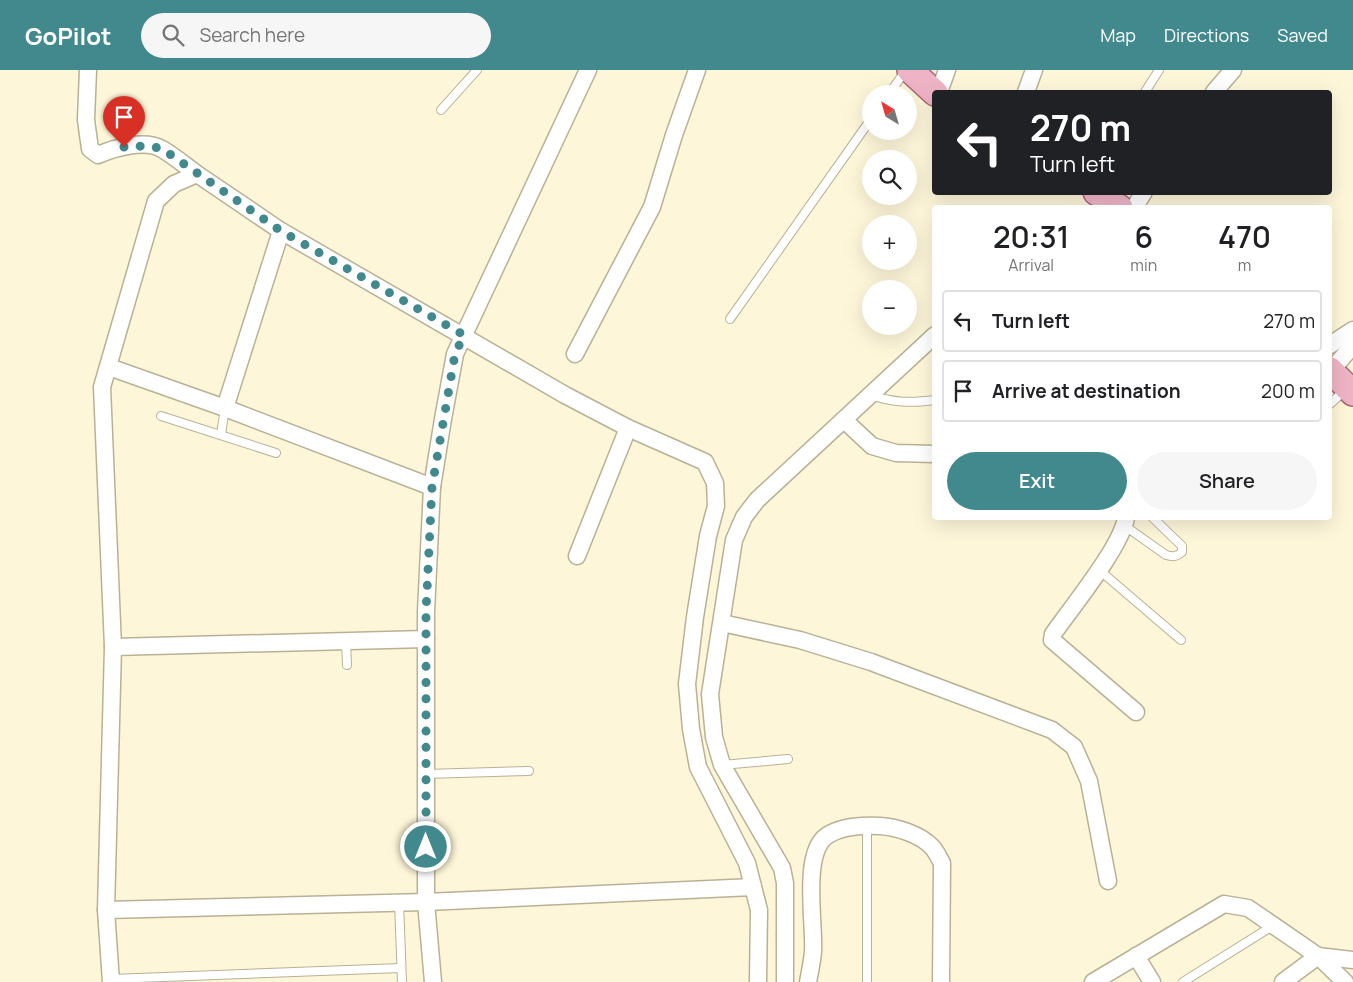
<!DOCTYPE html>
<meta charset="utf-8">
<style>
:root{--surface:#fff;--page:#f6f6f6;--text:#202124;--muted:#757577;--line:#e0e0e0;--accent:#41898d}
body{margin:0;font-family:Manrope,sans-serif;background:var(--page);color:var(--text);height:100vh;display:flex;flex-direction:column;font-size:19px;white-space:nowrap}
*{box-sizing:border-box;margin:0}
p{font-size:16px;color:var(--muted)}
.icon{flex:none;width:28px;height:28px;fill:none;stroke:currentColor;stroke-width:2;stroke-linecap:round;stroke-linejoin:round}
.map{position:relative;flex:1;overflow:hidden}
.details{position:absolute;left:932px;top:135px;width:400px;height:315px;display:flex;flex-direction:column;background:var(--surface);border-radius:5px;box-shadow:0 5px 20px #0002}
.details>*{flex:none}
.top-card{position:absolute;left:932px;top:20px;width:400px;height:105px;border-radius:5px;box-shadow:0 5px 20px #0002;background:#202124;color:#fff;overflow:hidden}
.needle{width:32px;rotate:323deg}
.controls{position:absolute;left:862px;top:15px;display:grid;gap:10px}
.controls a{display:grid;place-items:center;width:55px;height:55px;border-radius:50%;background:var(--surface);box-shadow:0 5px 20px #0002;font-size:25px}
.pin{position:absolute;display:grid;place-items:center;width:42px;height:42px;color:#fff;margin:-51px -21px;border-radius:50% 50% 50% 0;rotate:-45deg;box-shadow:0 0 5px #0007}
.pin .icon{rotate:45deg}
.me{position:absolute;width:55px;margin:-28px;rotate:0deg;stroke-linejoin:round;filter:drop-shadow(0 0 4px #0008)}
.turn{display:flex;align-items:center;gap:18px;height:105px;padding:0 15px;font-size:22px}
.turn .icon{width:65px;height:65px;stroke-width:2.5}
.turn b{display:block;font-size:35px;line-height:42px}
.eta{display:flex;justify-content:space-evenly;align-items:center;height:85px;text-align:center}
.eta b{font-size:30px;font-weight:600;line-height:35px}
.action{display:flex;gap:10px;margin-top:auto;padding:10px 15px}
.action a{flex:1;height:58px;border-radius:30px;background:var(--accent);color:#fff;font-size:20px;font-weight:600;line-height:58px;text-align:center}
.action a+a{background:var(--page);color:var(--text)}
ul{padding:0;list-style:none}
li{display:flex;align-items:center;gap:15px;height:62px;margin:0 10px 8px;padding:0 5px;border:2px solid var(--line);border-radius:5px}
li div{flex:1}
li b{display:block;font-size:19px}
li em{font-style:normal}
header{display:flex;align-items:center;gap:30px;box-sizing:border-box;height:70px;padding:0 25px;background:var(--accent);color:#fff}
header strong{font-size:24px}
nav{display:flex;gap:28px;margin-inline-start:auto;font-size:18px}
.search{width:350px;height:45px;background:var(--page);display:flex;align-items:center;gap:12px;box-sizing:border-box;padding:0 18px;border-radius:28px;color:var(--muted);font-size:19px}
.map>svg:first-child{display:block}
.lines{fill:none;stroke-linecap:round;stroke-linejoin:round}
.lane-casing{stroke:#b9b196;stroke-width:10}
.street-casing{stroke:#b9b196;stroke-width:19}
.primary-casing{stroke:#a86876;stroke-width:28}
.lane{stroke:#fff;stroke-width:8}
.street{stroke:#fff;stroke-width:16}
.primary{stroke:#eeb4c5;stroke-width:25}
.route{stroke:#41898d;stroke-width:9;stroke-dasharray:0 16.2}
</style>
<header>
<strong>GoPilot</strong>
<div class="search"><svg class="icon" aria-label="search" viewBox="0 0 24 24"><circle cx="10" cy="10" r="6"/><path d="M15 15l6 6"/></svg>Search here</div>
<nav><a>Map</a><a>Directions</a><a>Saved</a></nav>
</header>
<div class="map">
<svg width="1353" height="912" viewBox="0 0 1353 912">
<rect width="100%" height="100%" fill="#fef6d9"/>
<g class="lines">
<!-- lane casing -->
<g class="lane-casing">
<g id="lane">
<path d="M1145,22L1159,0"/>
<path d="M889,24L906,0"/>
<path d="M441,40L477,0"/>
<path d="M730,249L871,49"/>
<path d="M871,325C893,333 912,333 935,330"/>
<path d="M1330,334L1345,320"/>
<path d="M161,346L276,383"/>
<path d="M221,364L225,338"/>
<path d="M1125,456L1166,485C1173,487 1176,487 1182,482V476L1153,448"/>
<path d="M1098,499L1181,570"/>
<path d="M346,571L347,595"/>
<path d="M722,695L788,689"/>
<path d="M426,704L529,701"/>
<path d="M399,832L402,912"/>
<path d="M111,909L401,898"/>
<path d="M867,912V755"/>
<path d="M1183,912L1274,855"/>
</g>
</g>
<!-- street casing -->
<g class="street-casing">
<g id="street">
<path d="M88,0L86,50L90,79L98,85C114,78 145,69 162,79C174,86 186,96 197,104"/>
<path d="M939,22L947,0"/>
<path d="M1026,22L1034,0"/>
<path d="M1214,22L1233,0"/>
<path d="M1134,138L1144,122"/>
<path d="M1330,275L1353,260"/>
<path d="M575,284L652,137L674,65L697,0"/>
<path d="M109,297L225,338L432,417"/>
<path d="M1331,301L1353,275"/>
<path d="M225,338L281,161"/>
<path d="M844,350L872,376L896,383L935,384"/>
<path d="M1126,448C1121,477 1072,537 1053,564L1052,570L1136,642"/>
<path d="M577,486L628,358"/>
<path d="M722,553L800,570L871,592L1052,660L1074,677L1089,711L1108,811"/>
<path d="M113,577L426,569"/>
<path d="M106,840L426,832L753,817"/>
<path d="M1136,886L1152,912"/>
<path d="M111,912L106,840L113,577L102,317L156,131L174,114L197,104L281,161L565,325L628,358L705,392L715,413L716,436L708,466L695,547L687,614L691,659L698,697L747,793L759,840L758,912"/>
<path d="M433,912L426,832V542L432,417L443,349L455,284L588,0"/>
<path d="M785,912V813L782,798L722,695L714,667L710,624L734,470L744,447L757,430L935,265"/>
<path d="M808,912C810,902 812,892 813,882C815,854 801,781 828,765C842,756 864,755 880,756C896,757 920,764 932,777C936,781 939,788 942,793L941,912"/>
<path d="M1093,912L1224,834L1248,838L1318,886L1345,912"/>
<path d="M1283,912L1318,886L1353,890"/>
</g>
</g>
<!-- primary casing -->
<g class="primary-casing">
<g id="primary">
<path d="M910,0L935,23"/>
<path d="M1096,122L1120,138"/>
<path d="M1330,300L1353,323"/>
</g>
</g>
<!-- lane -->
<use href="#lane" class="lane"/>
<!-- street -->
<use href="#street" class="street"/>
<!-- primary -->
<use href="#primary" class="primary"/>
</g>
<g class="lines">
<!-- route -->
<path class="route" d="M124,77L144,76L161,78L281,161L464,265L455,284L432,417L426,542V777"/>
</g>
</svg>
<div class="controls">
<a><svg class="needle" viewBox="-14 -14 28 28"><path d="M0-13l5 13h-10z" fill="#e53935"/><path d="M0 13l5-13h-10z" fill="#757577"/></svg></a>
<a><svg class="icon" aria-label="search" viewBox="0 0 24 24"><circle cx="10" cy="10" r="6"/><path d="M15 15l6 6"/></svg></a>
<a>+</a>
<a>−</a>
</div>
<div class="pin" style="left:124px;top:77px;background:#d93025"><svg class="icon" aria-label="arrive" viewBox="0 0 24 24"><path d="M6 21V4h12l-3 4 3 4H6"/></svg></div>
<svg class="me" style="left:426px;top:777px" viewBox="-20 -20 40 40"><circle r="17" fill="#41898d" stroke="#fff" stroke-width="3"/><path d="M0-11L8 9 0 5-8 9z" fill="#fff"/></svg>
<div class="top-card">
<div class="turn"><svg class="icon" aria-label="left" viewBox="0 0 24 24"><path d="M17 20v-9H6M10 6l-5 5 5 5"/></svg><div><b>270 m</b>Turn left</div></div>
</div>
<section class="details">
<div class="eta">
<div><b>20:31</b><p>Arrival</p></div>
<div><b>6</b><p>min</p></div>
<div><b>470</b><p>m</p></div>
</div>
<ul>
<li><svg class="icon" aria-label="left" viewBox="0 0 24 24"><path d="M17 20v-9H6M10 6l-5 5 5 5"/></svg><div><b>Turn left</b></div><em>270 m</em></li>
<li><svg class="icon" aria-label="arrive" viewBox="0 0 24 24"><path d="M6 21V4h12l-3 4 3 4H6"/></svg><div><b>Arrive at destination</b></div><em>200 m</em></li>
</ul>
<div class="action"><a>Exit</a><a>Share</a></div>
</section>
</div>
